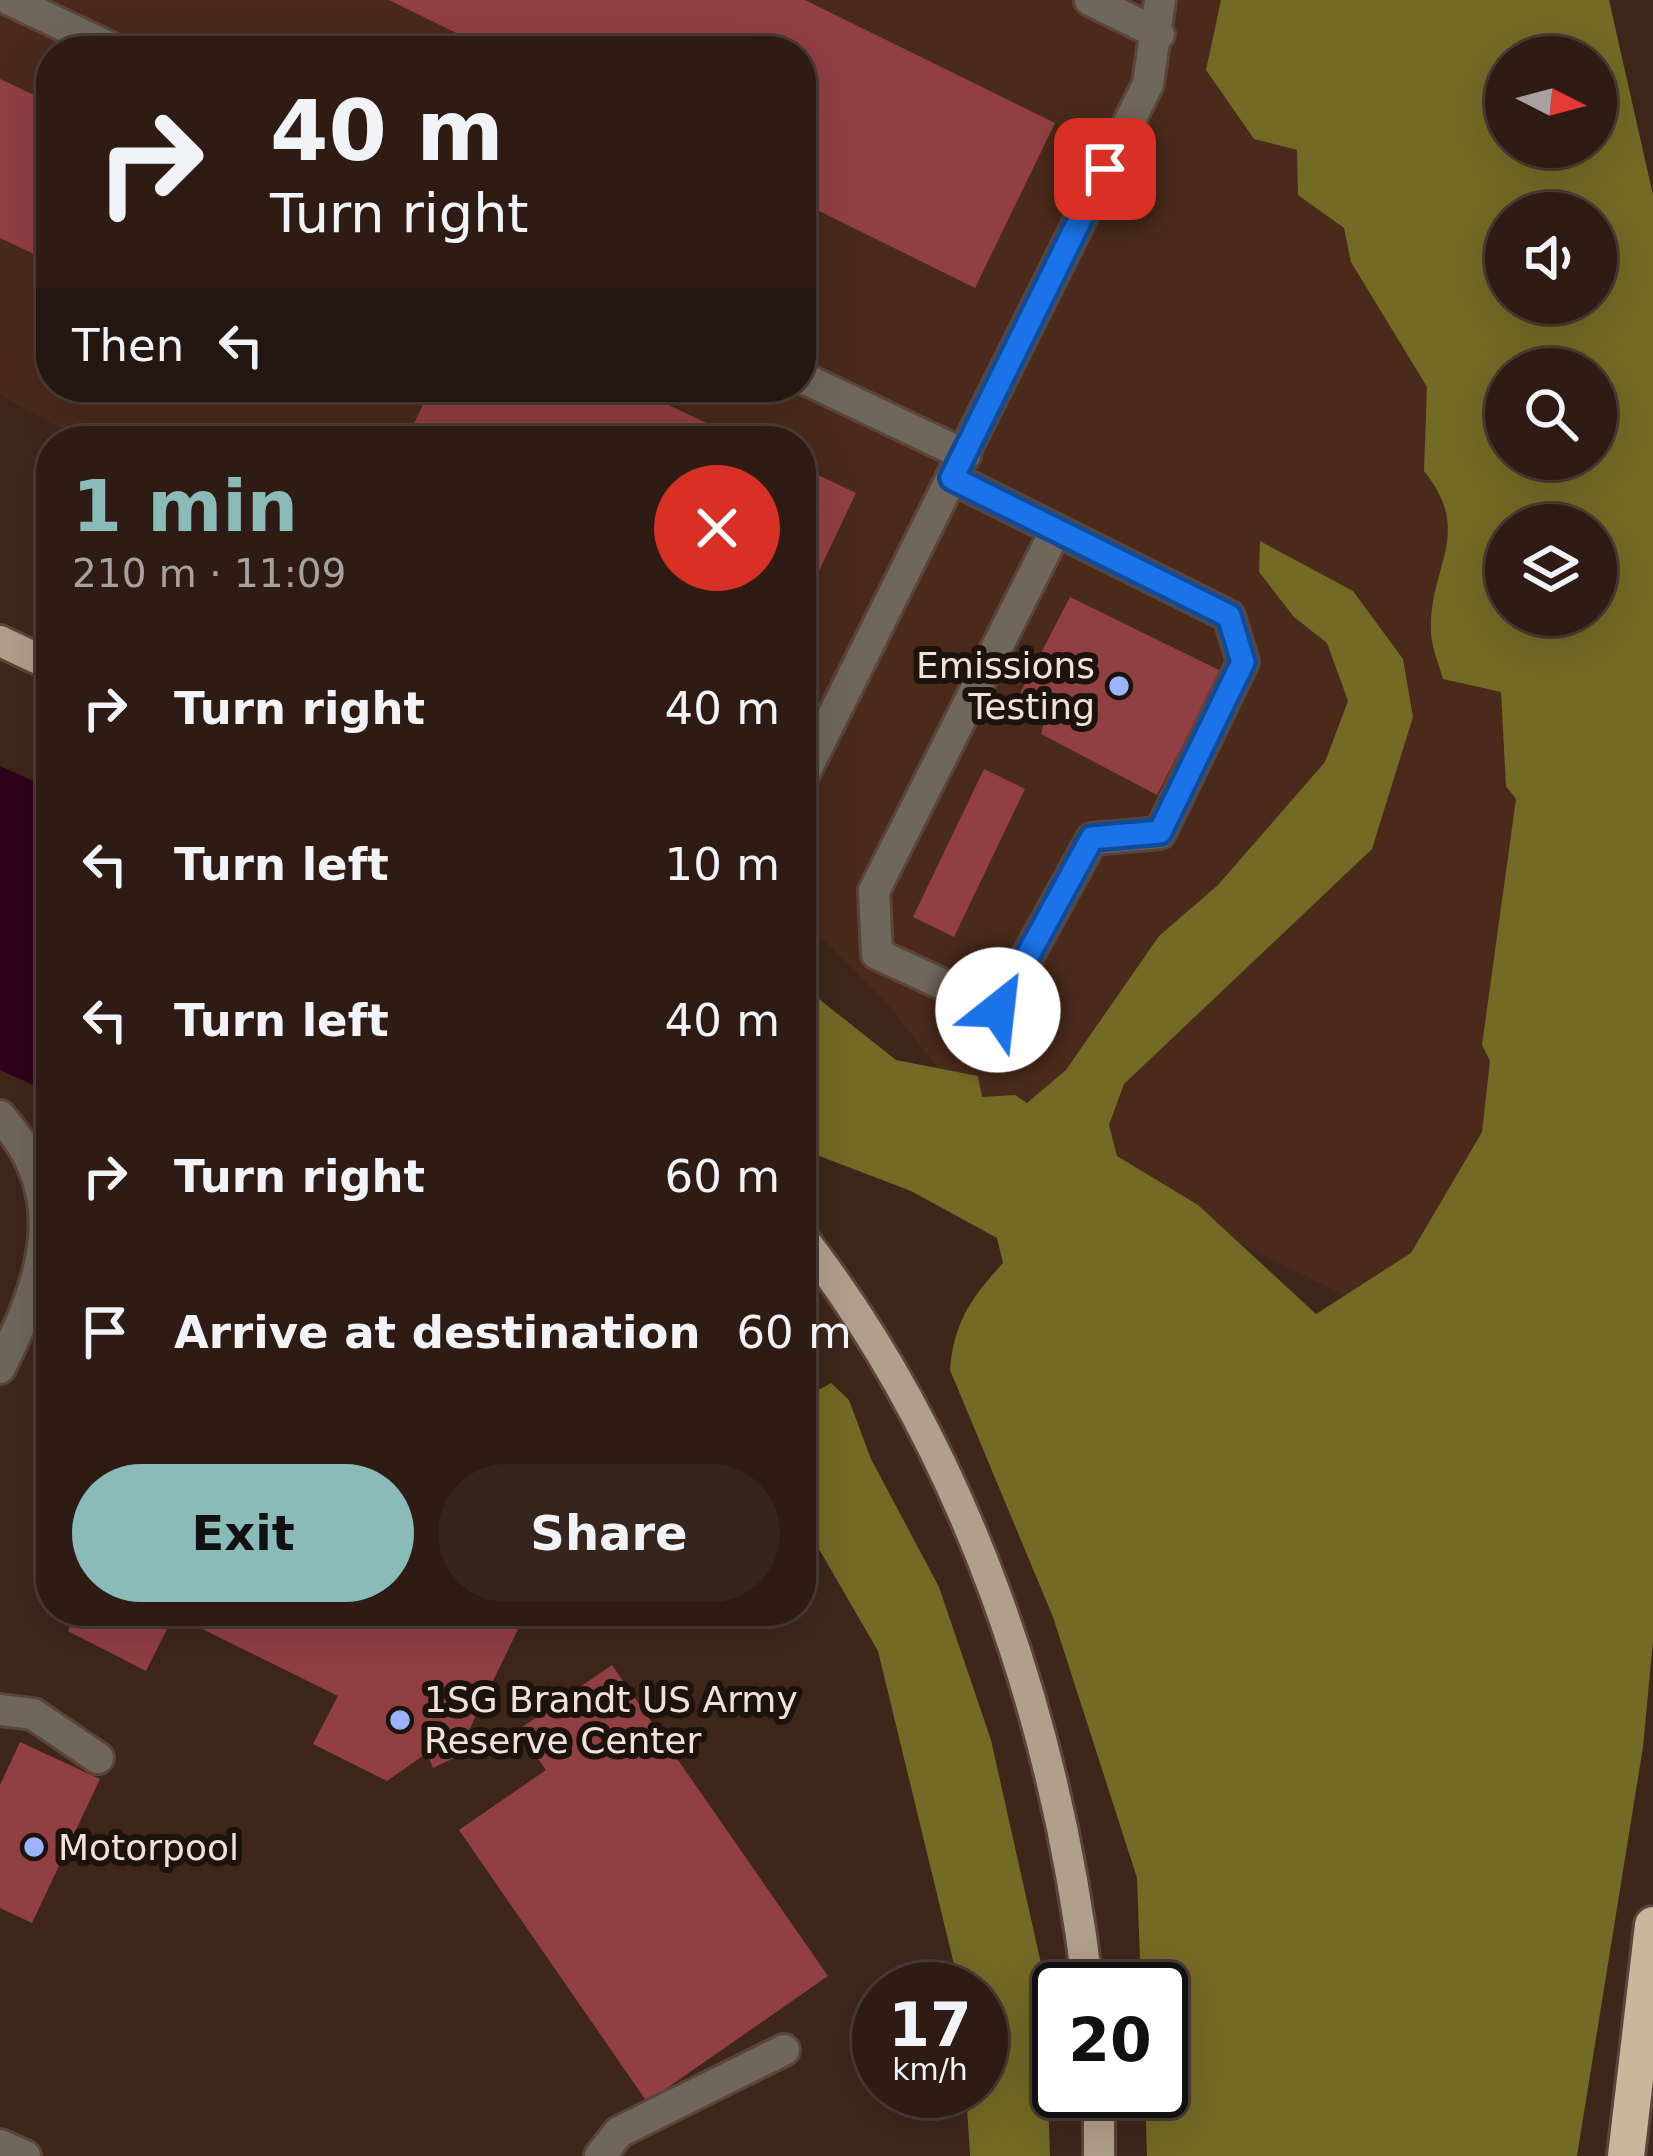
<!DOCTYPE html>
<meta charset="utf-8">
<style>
:root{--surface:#2e1c14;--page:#36251d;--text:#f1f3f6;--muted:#a7a1a0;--line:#493a34;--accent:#8bbbb9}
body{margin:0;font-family:"DejaVu Sans",sans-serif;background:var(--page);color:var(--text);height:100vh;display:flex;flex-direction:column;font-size:45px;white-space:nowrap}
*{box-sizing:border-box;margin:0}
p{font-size:39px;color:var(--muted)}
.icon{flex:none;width:66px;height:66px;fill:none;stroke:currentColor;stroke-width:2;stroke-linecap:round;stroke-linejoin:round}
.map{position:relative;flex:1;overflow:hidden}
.panel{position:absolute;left:36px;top:426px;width:780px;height:1200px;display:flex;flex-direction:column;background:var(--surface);border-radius:48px;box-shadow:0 12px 48px #0002,0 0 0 3px var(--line)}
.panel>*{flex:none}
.hud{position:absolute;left:36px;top:36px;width:780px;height:366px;border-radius:48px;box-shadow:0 12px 48px #0002,0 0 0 3px var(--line);background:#2e1c14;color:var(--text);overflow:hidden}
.needle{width:78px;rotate:96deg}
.fabs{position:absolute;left:1485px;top:36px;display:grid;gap:24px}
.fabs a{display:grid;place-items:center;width:132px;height:132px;border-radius:50%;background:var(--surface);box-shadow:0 12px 48px #0002,0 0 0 3px var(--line);font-size:60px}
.speed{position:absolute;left:852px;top:1962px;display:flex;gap:24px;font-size:60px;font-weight:700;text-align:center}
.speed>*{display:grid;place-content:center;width:156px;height:156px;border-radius:50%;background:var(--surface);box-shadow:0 12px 48px #0002,0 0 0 3px var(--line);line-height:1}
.speed small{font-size:30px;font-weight:400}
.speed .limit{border:6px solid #111;border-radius:18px;background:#fff;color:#111}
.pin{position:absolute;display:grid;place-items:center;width:102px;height:102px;color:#fff;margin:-51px;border-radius:24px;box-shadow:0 6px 18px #0006}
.me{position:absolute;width:132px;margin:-66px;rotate:29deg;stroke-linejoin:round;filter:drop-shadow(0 0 9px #0008)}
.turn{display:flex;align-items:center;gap:42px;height:252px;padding:0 36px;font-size:54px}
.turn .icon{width:156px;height:156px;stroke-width:2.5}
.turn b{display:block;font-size:84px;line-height:102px}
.then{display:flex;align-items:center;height:114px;padding:0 36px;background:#0003;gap:24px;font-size:45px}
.round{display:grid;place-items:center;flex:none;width:126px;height:126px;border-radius:63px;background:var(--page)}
.headline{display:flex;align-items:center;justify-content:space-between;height:204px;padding:0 36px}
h1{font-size:72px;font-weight:600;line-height:90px;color:var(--accent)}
.button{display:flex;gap:24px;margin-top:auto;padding:24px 36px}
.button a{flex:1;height:138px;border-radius:72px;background:var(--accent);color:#111;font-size:48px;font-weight:600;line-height:138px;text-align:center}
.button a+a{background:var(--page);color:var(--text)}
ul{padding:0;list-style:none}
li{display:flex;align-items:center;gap:36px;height:156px;padding:0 36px}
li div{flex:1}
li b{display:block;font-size:45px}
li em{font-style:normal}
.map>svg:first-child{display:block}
.built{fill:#492a1b;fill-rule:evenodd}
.forest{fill:#736a25;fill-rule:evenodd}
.water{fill:#30001a}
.building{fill:#913f43}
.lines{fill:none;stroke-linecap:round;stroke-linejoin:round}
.minor-casing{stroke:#5b4439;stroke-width:36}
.major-casing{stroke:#5b4439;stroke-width:36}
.highway-casing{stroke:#5b4439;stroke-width:42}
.minor{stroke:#6f675c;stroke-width:30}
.major{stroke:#b09f8a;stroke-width:30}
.highway{stroke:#cab69c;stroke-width:36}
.route-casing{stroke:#114b97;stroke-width:30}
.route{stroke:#1a73e8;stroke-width:21}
.poi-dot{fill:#9cb4fd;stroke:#1d130d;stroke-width:4.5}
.labels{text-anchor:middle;stroke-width:12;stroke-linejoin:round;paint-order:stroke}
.poi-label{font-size:36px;fill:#f1e1d9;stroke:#1d130d;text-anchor:start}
</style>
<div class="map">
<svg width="1653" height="2156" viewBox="0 0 1653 2156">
<rect width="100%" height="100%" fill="#3e261b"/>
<!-- built -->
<path class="built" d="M0,0H1388L1506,430V615H1530L1488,1367L969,1108L885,1001L801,917V441H83L0,395ZM51,51H801V387H51Z"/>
<!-- forest -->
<g class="forest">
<path d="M1221,0H1609L1653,195V1641L1643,1747L1577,2156H1147L1145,2091H1161V1989H1141L1137,1878L1053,1617L950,1370C954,1322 971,1298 1003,1263L997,1238L911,1191L801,1149V922L815,884L806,961L814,995L896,1060L978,1076L982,1097L1015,1095L1027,1103L1066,1070L1159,936L1218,885L1325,762L1348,701L1327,643L1294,617L1259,572L1260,541L1353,591L1403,659L1413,717L1372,849L1124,1084L1109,1125L1117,1156L1198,1205L1316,1314L1411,1253L1482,1132L1490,1061L1482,1045L1516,799L1506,786L1501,692L1443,679C1439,665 1432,648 1431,633C1428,566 1475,534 1424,471L1427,387L1351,262L1344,228L1298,195L1297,150L1254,139L1206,70ZM1506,57H1596V147H1506ZM1506,213H1596V303H1506ZM1506,369H1596V459H1506ZM1506,525H1596V615H1506Z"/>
<path d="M831,1383L849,1400L871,1459L939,1587L991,1740L1044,1977L1050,2156H970L966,2091H981V1989H960L878,1651L801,1518V1400Z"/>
</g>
<!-- water -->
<path class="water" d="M0,766L51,789V1093L0,1070Z"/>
<!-- building -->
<g class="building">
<path d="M389,0H805L1055,123L975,288L801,202V51H493Z"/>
<path d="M0,79L51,103V262L0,238Z"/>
<path d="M414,387H630L745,441H418L408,436L428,394Z"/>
<path d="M801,467L856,493L801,609Z"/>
<path d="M1070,597L1221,671L1157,795L1041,734L1045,718L1016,701Z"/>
<path d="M984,769L1025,789L954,937L913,917Z"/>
<path d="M78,1611H527L456,1757L433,1768L427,1753L387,1781L313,1744L338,1696L174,1615L146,1671L68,1631Z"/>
<path d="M612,1665L828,1976L647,2102L459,1830L546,1770L518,1730Z"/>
<path d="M20,1742L100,1779L32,1923L0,1908V1785Z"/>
</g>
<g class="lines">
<!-- minor casing -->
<g class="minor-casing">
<g id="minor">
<path d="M10,0L117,51"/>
<path d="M1090,0L1159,34"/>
<path d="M801,377L965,455"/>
<path d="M952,478L1229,616L1243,662L1160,833L1092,839L998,1010L877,954L874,891L1056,530"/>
<path d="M801,780L1148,84L1160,0"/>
<path d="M0,1116C74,1198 43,1280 0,1368"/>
<path d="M0,1710L33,1714L98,1758"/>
<path d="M0,2145L25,2156"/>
<path d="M600,2156L619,2132L784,2050"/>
</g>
</g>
<!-- major casing -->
<g class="major-casing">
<g id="major">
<path d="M0,641L51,665"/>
<path d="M801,1236C967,1450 1057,1723 1088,1989"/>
<path d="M1099,2091V2156"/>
</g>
</g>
<!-- highway casing -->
<g class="highway-casing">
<path id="highway" d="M1626,2156L1653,1925"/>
</g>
<!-- minor -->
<use href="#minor" class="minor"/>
<!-- major -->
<use href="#major" class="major"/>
<!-- highway -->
<use href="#highway" class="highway"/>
</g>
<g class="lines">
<!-- route casing -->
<g class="route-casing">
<path id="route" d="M998,1010L1092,838L1160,832L1243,662L1229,616L952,478L1105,169"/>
</g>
<!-- route -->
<use href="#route" class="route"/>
</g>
<!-- markers -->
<g class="poi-dot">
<circle cx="1119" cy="686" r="12"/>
<circle cx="400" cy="1720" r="12"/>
<circle cx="34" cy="1847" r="12"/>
</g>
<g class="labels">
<!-- poi labels -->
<g class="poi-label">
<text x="1095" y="678" text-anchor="end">Emissions<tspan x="1095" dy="41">Testing</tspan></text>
<text x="424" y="1712">1SG Brandt US Army<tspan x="424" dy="41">Reserve Center</tspan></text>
<text x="58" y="1860">Motorpool</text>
</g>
</g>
</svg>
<div class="fabs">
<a><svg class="needle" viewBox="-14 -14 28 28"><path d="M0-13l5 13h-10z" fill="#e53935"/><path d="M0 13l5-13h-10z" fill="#a7a1a0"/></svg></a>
<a><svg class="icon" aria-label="sound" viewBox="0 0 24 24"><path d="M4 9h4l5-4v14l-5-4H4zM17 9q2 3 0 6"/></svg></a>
<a><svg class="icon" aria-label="search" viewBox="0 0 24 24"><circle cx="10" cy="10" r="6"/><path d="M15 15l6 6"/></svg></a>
<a><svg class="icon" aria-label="layers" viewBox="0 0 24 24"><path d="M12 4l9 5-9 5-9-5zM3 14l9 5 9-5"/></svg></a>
</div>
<div class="speed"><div>17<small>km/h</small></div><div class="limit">20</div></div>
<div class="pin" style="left:1105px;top:169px;background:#d93025"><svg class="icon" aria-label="arrive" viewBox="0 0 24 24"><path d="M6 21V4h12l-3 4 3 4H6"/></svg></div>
<svg class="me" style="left:998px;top:1010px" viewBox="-20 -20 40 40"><circle r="19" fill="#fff"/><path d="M0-13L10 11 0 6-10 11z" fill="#1a73e8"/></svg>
<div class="hud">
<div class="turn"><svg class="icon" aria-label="right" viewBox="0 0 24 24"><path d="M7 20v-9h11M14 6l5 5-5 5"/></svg><div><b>40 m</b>Turn right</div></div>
<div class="then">Then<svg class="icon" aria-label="left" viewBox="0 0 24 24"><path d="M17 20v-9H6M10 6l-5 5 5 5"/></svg></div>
</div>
<section class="panel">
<div class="headline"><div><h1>1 min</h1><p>210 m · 11:09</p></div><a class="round" style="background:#d93025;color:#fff"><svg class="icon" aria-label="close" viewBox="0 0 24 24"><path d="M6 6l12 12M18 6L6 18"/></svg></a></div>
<ul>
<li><svg class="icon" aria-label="right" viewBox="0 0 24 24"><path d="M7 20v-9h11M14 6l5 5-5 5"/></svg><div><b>Turn right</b></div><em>40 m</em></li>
<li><svg class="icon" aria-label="left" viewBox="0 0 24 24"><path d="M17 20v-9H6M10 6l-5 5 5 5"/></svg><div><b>Turn left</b></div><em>10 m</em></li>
<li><svg class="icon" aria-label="left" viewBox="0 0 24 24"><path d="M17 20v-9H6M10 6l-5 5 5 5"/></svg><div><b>Turn left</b></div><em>40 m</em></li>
<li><svg class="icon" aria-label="right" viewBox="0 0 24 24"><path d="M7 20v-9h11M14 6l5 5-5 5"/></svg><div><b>Turn right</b></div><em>60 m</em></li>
<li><svg class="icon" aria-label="arrive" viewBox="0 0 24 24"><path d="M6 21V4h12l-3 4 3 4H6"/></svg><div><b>Arrive at destination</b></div><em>60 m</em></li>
</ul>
<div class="button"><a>Exit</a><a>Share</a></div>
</section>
</div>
